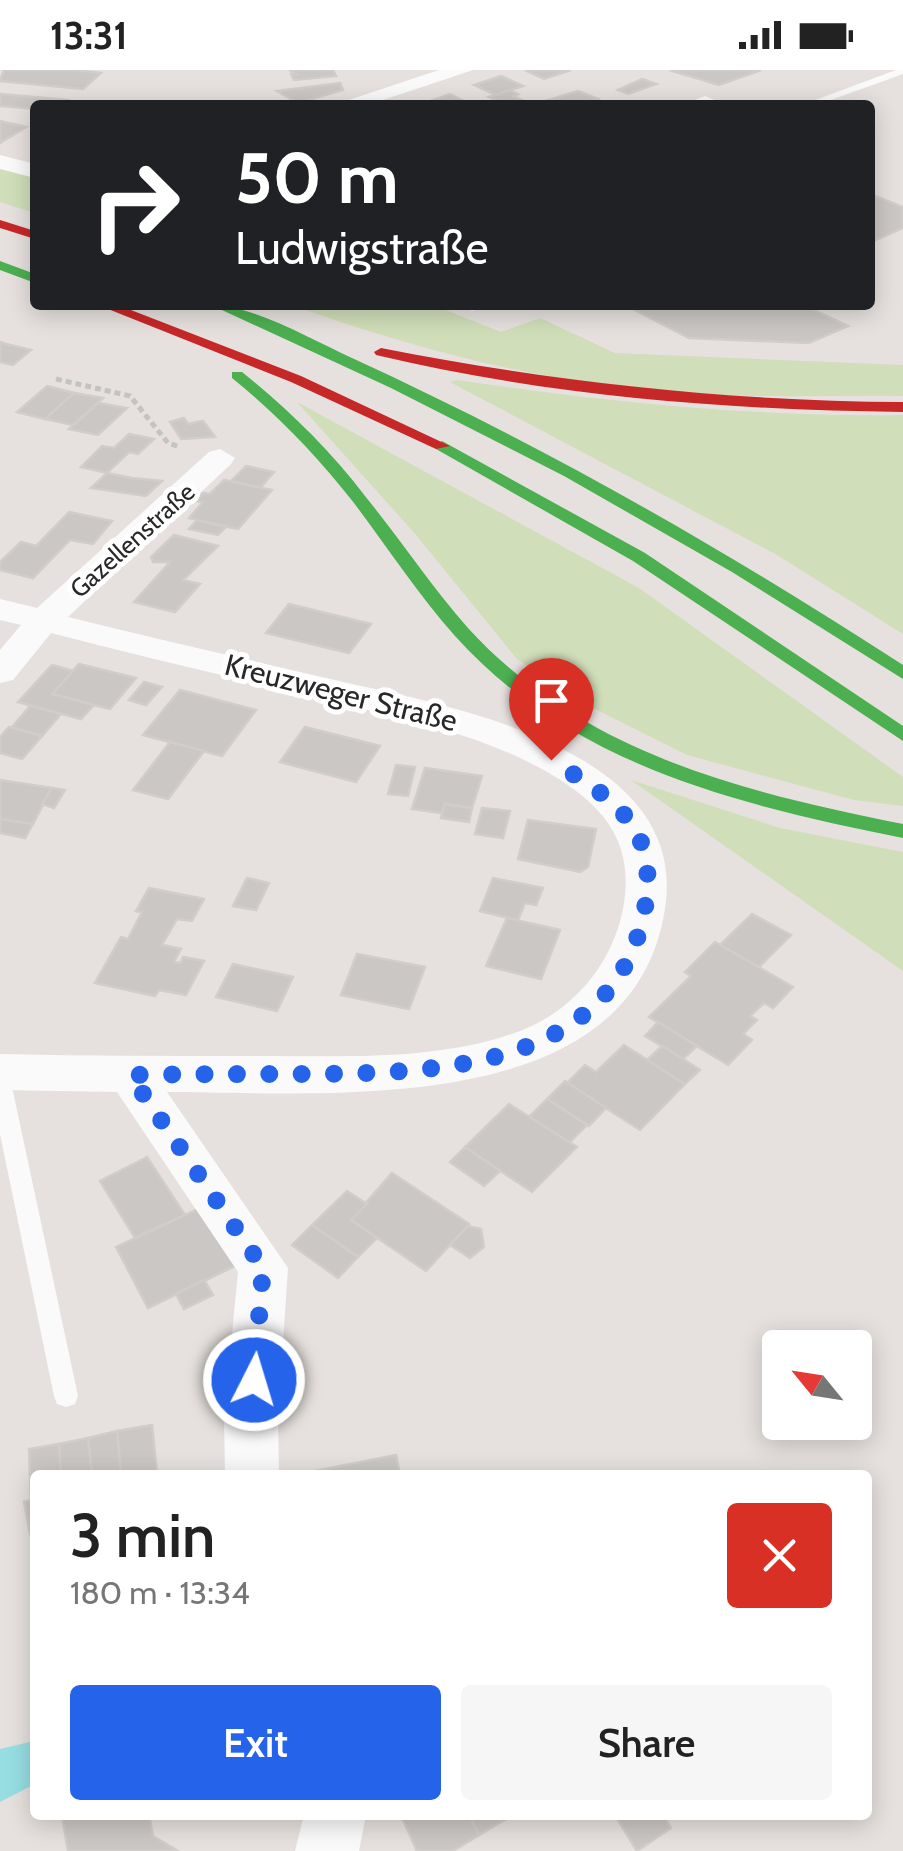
<!DOCTYPE html>
<meta charset="utf-8">
<style>
:root{--surface:#fff;--page:#f6f6f6;--text:#222;--muted:#767676;--accent:#2563eb}
body{margin:0;font-family:Cabin,sans-serif;background:var(--page);color:var(--text);height:100vh;display:flex;flex-direction:column;font-size:38px;white-space:nowrap}
*{box-sizing:border-box;margin:0}
p{font-size:32px;color:var(--muted)}
.icon{flex:none;width:55px;height:55px;fill:none;stroke:currentColor;stroke-width:2;stroke-linecap:round;stroke-linejoin:round}
.map{position:relative;flex:1;overflow:hidden}
.sheet{position:absolute;left:30px;top:1400px;width:842px;height:350px;display:flex;flex-direction:column;background:var(--surface);border-radius:10px;box-shadow:0 5px 25px #0003}
.sheet>*{flex:none}
.banner{position:absolute;left:30px;top:30px;width:845px;height:210px;border-radius:10px;box-shadow:0 5px 25px #0003;background:#202124;color:#fff;overflow:hidden}
.needle{width:65px;rotate:300deg}
.fabs{position:absolute;left:762px;top:1260px;display:grid;gap:20px}
.fabs a{display:grid;place-items:center;width:110px;height:110px;border-radius:10px;background:var(--surface);box-shadow:0 5px 25px #0003;font-size:50px}
.pin{position:absolute;display:grid;place-items:center;width:85px;height:85px;color:#fff;margin:-102px -42px;border-radius:50% 50% 50% 0;rotate:-45deg;box-shadow:0 0 10px #0007}
.pin .icon{rotate:45deg}
.me{position:absolute;width:110px;margin:-55px;rotate:5deg;stroke-linejoin:round;filter:drop-shadow(0 0 8px #0008)}
.turn{display:flex;align-items:center;gap:35px;height:210px;padding:0 40px;font-size:45px}
.turn .icon{width:130px;height:130px;stroke-width:2.5}
.turn b{display:block;font-size:70px;line-height:85px}
.round{display:grid;place-items:center;flex:none;width:105px;height:105px;border-radius:10px;background:var(--page)}
.head{display:flex;align-items:center;justify-content:space-between;height:170px;padding:0 40px}
h1{font-size:60px;font-weight:600;line-height:75px}
.cta{display:flex;gap:20px;margin-top:auto;padding:20px 40px}
.cta a{flex:1;height:115px;border-radius:10px;background:var(--accent);color:#fff;font-size:40px;font-weight:600;line-height:115px;text-align:center}
.cta a+a{background:var(--page);color:var(--text)}
.status{display:flex;justify-content:space-between;align-items:center;height:70px;padding:0 50px;background:var(--surface);direction:ltr}
.status svg{height:28px;fill:currentColor}
.map>svg:first-child{display:block}
.green{fill:#d0deb9}
.water{fill:#97dee2}
.building{fill:#cbc7c5;stroke:#d1cdca;stroke-width:2.5}
.lines{fill:none;stroke-linecap:round;stroke-linejoin:round}
.path{stroke:#c4c3c3;stroke-width:5;stroke-dasharray:6 4;stroke-linecap:butt}
.lane{fill:#fbfafa;fill-rule:evenodd}
.street{fill:#fbfafa;fill-rule:evenodd}
.fast{fill:#4caf50;fill-rule:evenodd}
.jam{fill:#c62828;fill-rule:evenodd}
.route{stroke:#2563eb;stroke-width:18;stroke-dasharray:0 32.4}
.labels{text-anchor:middle;stroke-width:10;stroke-linejoin:round;paint-order:stroke}
.far-street-label{font-size:25px;fill:#282828;stroke:#fff}
.street-label{font-size:30px;fill:#282828;stroke:#fff}
</style>
<div class="status"><b>13:31</b><svg viewBox="0 0 49 12"><path d="M0 12V9h3v3zM5 12V6h3v6zM10 12V3h3v9zM15 12V0h3v12zM26 1h20v11H26zM47 4h2v5h-2z"/></svg></div>
<div class="map">
<svg width="903" height="1781" viewBox="0 0 903 1781">
<rect width="100%" height="100%" fill="#e6e1de"/>
<!-- green -->
<g class="green">
<path d="M0,98L35,107V143L0,132Z"/>
<path d="M292,235H433L501,262L540,248L615,283L903,295V326C819,325 733,329 650,321C526,308 408,277 292,235Z"/>
<path d="M457,310C607,332 752,347 903,345V564L777,485L450,312Z"/>
<path d="M297,332L639,518L903,707V736L854,730L687,685L593,638L517,589L417,466Z"/>
<path d="M631,710L780,758L903,782V901Z"/>
</g>
<!-- water -->
<path class="water" d="M34,1671L35,1714L0,1732V1679Z"/>
<!-- building -->
<g class="building">
<path d="M4,0H74L101,3L83,19L0,11Z"/>
<path d="M290,0H333L336,6L294,10L291,4H296Z"/>
<path d="M525,0H565L568,1L544,9Z"/>
<path d="M761,0L719,15L673,1L677,0Z"/>
<path d="M501,6L523,16L496,25L474,15Z"/>
<path d="M642,9L656,14L628,24L618,20Z"/>
<path d="M340,13L343,20L298,33L277,21Z"/>
<path d="M510,20L518,24L513,26L533,35H506L489,27Z"/>
<path d="M578,21L598,29L582,35H532Z"/>
<path d="M0,24L68,30L63,35H35V39L0,36Z"/>
<path d="M450,24L472,35H445L433,30Z"/>
<path d="M0,51L26,57L0,73Z"/>
<path d="M870,124L903,137V158L871,172Z"/>
<path d="M637,235H803L848,256L809,273L689,268L631,238Z"/>
<path d="M0,272L6,274L31,280L13,295L0,292Z"/>
<path d="M47,316L74,323L45,349L17,342Z"/>
<path d="M74,323L103,328L73,355L45,349Z"/>
<path d="M98,333L127,338L98,365L69,359Z"/>
<path d="M184,348L188,354L203,351L215,367L181,369L170,352Z"/>
<path d="M129,364L154,369L138,384L129,382L107,403L81,397L102,376L114,378Z"/>
<path d="M246,396L274,402L260,418L231,411Z"/>
<path d="M107,403L132,408L162,411L146,426L91,418Z"/>
<path d="M224,410L272,420L238,459L189,448L203,432L196,431L203,423L210,424Z"/>
<path d="M69,442L112,451L93,474L70,470L33,508L0,500V492L21,472L36,476Z"/>
<path d="M197,450L226,457L218,465L189,459Z"/>
<path d="M174,465L218,476L183,510L200,514L175,542L134,532L170,492H153L151,487Z"/>
<path d="M289,534L371,554L349,583L266,563Z"/>
<path d="M79,594L136,608L110,639L52,624Z"/>
<path d="M52,595L73,601L52,624L94,635L81,649L18,632Z"/>
<path d="M144,612L162,617L146,635L129,630Z"/>
<path d="M180,620L256,640L222,686L143,665Z"/>
<path d="M30,636L61,644L42,666L12,657Z"/>
<path d="M9,657L42,666L22,689L0,683V667Z"/>
<path d="M305,657L353,669L380,676L356,712L280,692Z"/>
<path d="M170,672L204,681L168,729L133,720Z"/>
<path d="M396,695L415,697L408,726L388,724Z"/>
<path d="M425,698L482,706L472,738L445,734L442,743L412,739Z"/>
<path d="M0,710L52,718L33,754L0,749Z"/>
<path d="M52,718L65,720L54,738L42,734Z"/>
<path d="M445,734L472,738L469,752L441,748Z"/>
<path d="M482,738L510,741L503,768L475,764Z"/>
<path d="M0,749L33,754L25,768L0,763Z"/>
<path d="M528,750L596,759L588,797L580,802L518,789Z"/>
<path d="M247,808L269,813L256,840L233,836Z"/>
<path d="M493,808L543,818L536,835L525,833L518,850L480,841Z"/>
<path d="M149,818L204,829L192,851L177,849L162,875L181,879L174,892L181,893L183,887L204,891L186,925L159,920L155,926L95,913L121,867L128,869L142,842L136,841Z"/>
<path d="M752,844L791,865L759,897L720,875Z"/>
<path d="M507,848L560,860L541,909L486,896Z"/>
<path d="M715,872L793,917L773,938L764,933L750,946L757,950L743,964L752,970L728,995L649,947L691,906L685,902Z"/>
<path d="M357,884L425,897L409,939L341,925Z"/>
<path d="M233,894L293,907L277,941L216,927Z"/>
<path d="M658,952L697,976L683,989L645,966Z"/>
<path d="M624,975L685,1014L640,1060L567,1013L585,995L596,1002Z"/>
<path d="M662,976L683,989L700,1000L685,1014L647,990Z"/>
<path d="M565,1011L606,1038L589,1056L547,1029Z"/>
<path d="M547,1029L587,1055L569,1073L529,1047Z"/>
<path d="M509,1034L577,1077L532,1122L465,1077Z"/>
<path d="M465,1077L500,1101L484,1116L450,1092Z"/>
<path d="M147,1087L185,1145L135,1168L100,1111Z"/>
<path d="M392,1103L469,1154L426,1201L351,1150Z"/>
<path d="M347,1121L367,1134L351,1150L377,1168L358,1187L312,1155Z"/>
<path d="M202,1137L237,1195L148,1238L116,1177Z"/>
<path d="M312,1155L358,1187L338,1208L292,1175Z"/>
<path d="M468,1156L481,1159L484,1177L470,1188L450,1175Z"/>
<path d="M204,1210L213,1225L184,1239L176,1224Z"/>
<path d="M152,1355L157,1404L121,1405L117,1361Z"/>
<path d="M117,1361L121,1405H92L88,1368Z"/>
<path d="M88,1368L92,1405H61L59,1374Z"/>
<path d="M59,1374L61,1405H35V1429L31,1430L29,1379Z"/>
<path d="M396,1385L400,1405H305V1403Z"/>
<path d="M35,1429V1462L30,1464L24,1432Z"/>
<path d="M62,1745H149L153,1766L178,1781H68Z"/>
<path d="M401,1745H469L479,1765L453,1781H417Z"/>
<path d="M469,1745H513L479,1765Z"/>
<path d="M615,1745H663L671,1758L637,1781Z"/>
</g>
<g class="lines">
<!-- path -->
<path class="path" d="M56,309L130,326L168,373L180,377"/>
<!-- lane -->
<g class="lane">
<path d="M896,0H903V4L817,35H802Z"/>
<path d="M705,26L726,35L705,32L682,35Z"/>
<path d="M468,235H483L473,241L469,240Z"/>
<path d="M0,1004L8,1006L11,1012L78,1326L75,1334L66,1337L57,1334L54,1326L0,1064Z"/>
</g>
<!-- street -->
<g class="street">
<path d="M439,0H473L368,35H334Z"/>
<path d="M0,85L35,94V108L0,99Z"/>
<path d="M220,379L235,388L231,394L68,547C161,570 254,591 348,613C428,631 512,648 584,691C636,722 673,767 666,831C640,1053 327,1022 167,1022L288,1198L278,1347L279,1405H225L224,1347L238,1202L117,1022L0,1020V984C88,986 177,986 265,986C349,986 440,991 520,961C575,940 615,891 624,833C633,774 606,739 559,709C490,666 408,650 331,631C237,609 144,587 51,563L13,610L0,613V580L21,555L0,550V529L37,538L209,382Z"/>
<path d="M304,1745H366L359,1781H295Z"/>
</g>
<!-- fast -->
<g class="fast">
<path d="M0,191L35,204V213L0,200Z"/>
<path d="M211,235C253,235 312,270 352,288C544,376 726,480 903,595V609L732,502L564,406L391,318Z"/>
<path d="M232,302H242C288,339 329,379 365,426C400,469 431,516 468,558C582,683 743,722 903,754V768C739,735 571,695 455,566C418,524 387,477 354,433C317,386 278,345 232,308Z"/>
<path d="M442,371L645,483L903,656V671L633,491L436,379L434,376Z"/>
</g>
<!-- jam -->
<g class="jam">
<path d="M0,150L35,161V169L0,158Z"/>
<path d="M98,235H118L301,306L450,376L436,379L291,312Z"/>
<path d="M381,278C554,312 726,331 903,332V342C726,340 548,326 376,285L374,282Z"/>
</g>
</g>
<g class="lines">
<!-- route -->
<path class="route" d="M254,1310L263,1198L130,1005C189,1004 247,1004 305,1004C433,1003 611,1001 644,843C661,757 615,730 551,690"/>
</g>
<g class="labels">
<!-- far-street labels -->
<g class="far-street-label">
<text transform="translate(132 470) rotate(-42)" y="9">Gazellenstraße</text>
</g>
<!-- street labels -->
<g class="street-label">
<text transform="translate(341 623) rotate(14)" y="10">Kreuzweger Straße</text>
</g>
</g>
</svg>
<div class="fabs">
<a><svg class="needle" viewBox="-14 -14 28 28"><path d="M0-13l5 13h-10z" fill="#e53935"/><path d="M0 13l5-13h-10z" fill="#767676"/></svg></a>
</div>
<div class="pin" style="left:551px;top:690px;background:#d93025"><svg class="icon" aria-label="arrive" viewBox="0 0 24 24"><path d="M6 21V4h12l-3 4 3 4H6"/></svg></div>
<svg class="me" style="left:254px;top:1310px" viewBox="-20 -20 40 40"><circle r="17" fill="#2563eb" stroke="#fff" stroke-width="3"/><path d="M0-11L8 9 0 5-8 9z" fill="#fff"/></svg>
<div class="banner">
<div class="turn"><svg class="icon" aria-label="right" viewBox="0 0 24 24"><path d="M7 20v-9h11M14 6l5 5-5 5"/></svg><div><b>50 m</b>Ludwigstraße</div></div>
</div>
<section class="sheet">
<div class="head"><div><h1>3 min</h1><p>180 m · 13:34</p></div><a class="round" style="background:#d93025;color:#fff"><svg class="icon" aria-label="close" viewBox="0 0 24 24"><path d="M6 6l12 12M18 6L6 18"/></svg></a></div>
<div class="cta"><a>Exit</a><a>Share</a></div>
</section>
</div>
